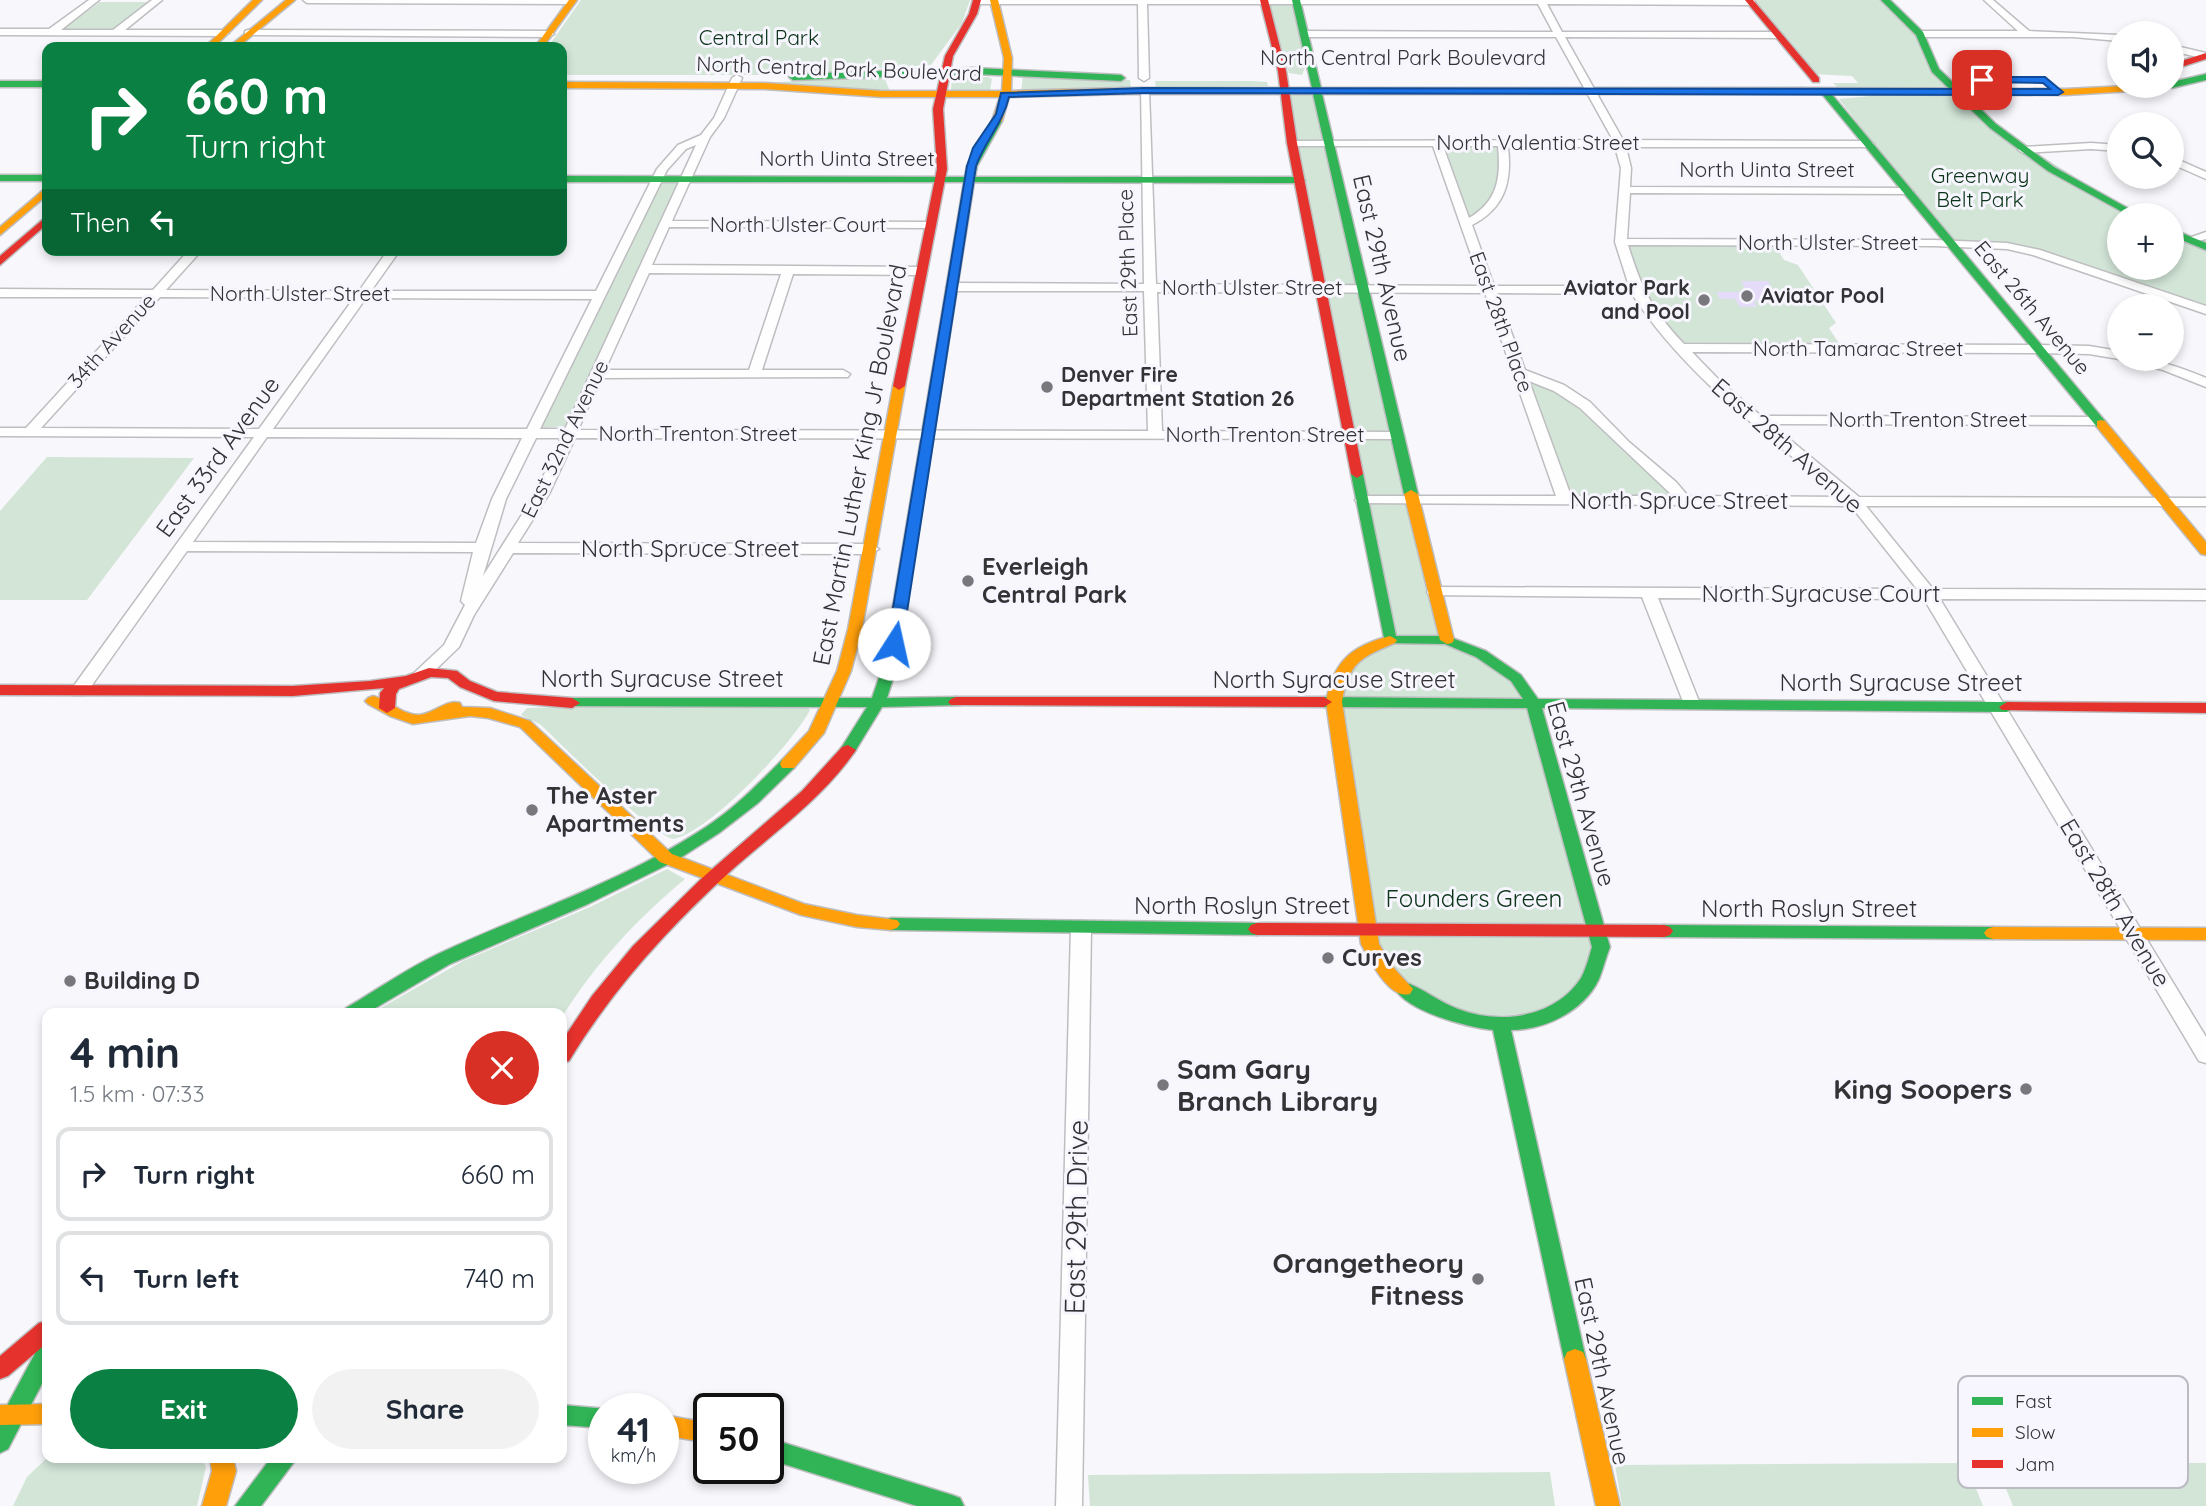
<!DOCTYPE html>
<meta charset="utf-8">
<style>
:root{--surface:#fff;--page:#f2f2f3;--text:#1f2937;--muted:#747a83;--line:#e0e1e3;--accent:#0b8043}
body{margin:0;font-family:Quicksand,sans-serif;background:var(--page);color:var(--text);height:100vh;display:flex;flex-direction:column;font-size:26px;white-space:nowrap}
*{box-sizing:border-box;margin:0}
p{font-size:23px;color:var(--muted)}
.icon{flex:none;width:38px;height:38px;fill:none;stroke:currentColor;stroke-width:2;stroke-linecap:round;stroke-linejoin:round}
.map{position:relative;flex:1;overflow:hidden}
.side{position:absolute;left:42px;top:1008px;width:525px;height:455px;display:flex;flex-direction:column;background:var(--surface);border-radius:14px;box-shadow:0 4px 10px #0003}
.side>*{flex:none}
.hud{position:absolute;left:42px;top:42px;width:525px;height:214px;border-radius:14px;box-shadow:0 4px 10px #0003;background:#0b8043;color:#fff;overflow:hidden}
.buttons{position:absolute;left:2107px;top:21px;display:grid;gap:14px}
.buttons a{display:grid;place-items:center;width:77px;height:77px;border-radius:50%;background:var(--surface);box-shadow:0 4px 10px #0003;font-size:35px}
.speed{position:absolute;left:588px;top:1393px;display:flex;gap:14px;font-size:35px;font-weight:700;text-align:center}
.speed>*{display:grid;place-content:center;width:91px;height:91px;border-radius:50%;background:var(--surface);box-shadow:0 4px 10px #0003;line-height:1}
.speed small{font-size:18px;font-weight:400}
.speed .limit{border:4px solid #111;border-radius:10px;background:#fff;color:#111}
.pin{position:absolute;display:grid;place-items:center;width:60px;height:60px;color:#fff;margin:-30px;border-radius:14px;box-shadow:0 4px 10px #0006}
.me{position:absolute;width:77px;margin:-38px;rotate:10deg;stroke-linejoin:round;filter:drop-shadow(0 0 5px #0008)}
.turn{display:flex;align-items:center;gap:24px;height:147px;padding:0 28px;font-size:32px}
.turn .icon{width:91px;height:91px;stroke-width:2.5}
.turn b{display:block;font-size:49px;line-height:60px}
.then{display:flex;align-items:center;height:66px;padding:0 28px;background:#0003;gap:14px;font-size:26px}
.round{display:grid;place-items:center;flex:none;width:74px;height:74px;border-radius:37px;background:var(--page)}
.summary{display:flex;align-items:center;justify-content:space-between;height:119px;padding:0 28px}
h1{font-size:42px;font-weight:700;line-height:52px}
.primary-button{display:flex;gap:14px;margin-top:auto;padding:14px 28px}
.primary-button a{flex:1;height:80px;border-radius:42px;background:var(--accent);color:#fff;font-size:28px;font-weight:700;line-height:80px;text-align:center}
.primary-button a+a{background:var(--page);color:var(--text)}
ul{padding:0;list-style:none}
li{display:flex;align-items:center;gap:21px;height:94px;margin:0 14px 10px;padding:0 14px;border:4px solid var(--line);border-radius:14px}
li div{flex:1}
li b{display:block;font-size:26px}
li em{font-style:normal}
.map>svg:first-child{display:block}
.green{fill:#d2e5d7}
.water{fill:#e4dcf8}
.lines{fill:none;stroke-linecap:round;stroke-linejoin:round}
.street-casing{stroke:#bebec1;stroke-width:3}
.fast-casing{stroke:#bebec1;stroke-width:3}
.slow-casing{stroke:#bebec1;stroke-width:3}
.jam-casing{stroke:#bebec1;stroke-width:3}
.street{fill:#fefeff;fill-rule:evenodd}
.fast{fill:#30b455;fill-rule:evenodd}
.slow{fill:#ff9f0a;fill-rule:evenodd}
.jam{fill:#e5322d;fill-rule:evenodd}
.route{fill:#1a73e8;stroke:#114b97;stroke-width:2}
.poi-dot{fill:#78777b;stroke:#f7f5fe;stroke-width:2.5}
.labels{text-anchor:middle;stroke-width:6;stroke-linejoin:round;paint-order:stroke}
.far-park-label{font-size:21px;fill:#0b3518;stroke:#f7f5fe}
.far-street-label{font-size:21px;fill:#333235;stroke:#f7f5fe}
.far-poi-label{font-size:21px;font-weight:bold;fill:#333235;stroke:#f7f5fe;text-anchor:start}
.street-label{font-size:24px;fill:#333235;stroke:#f7f5fe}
.poi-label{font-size:24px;font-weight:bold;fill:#333235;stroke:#f7f5fe;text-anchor:start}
.park-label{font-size:24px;fill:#0b3518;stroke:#f7f5fe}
.near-poi-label{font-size:28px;font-weight:bold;fill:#333235;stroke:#f7f5fe;text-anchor:end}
.near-street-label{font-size:28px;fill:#333235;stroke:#f7f5fe}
.key{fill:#f7f5fe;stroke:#bcbac2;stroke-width:2}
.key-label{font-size:19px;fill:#333235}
</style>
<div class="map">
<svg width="2206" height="1506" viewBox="0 0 2206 1506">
<rect width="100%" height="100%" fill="#f8f7fc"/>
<!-- green -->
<g class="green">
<path d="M581,0H970L962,23L931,65L773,75H562V47H548Z"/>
<path d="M1296,0L1306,65L1302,75L1289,73L1264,1Z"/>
<path d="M1749,0H1885L1903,15L1933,66L1993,126L2136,215H2119V268H2172V232L2206,247V310L2022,249L1951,243L1839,99L1870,96L1839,89L1833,83H1858L1852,76L1811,74Z"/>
<path d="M100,2H150L114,30H62Z"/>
<path d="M888,74L886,82L890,91L752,84Z"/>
<path d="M1023,75L1130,80L1131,89L1021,93Z"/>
<path d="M955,77H988L992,79L990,90H951L952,79Z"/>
<path d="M1155,81H1252L1267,82L1268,86L1156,88Z"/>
<path d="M1285,90H1317L1447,640L1516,678L1601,947L1562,1010L1466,1019L1380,965L1336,675L1390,641Z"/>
<path d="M1437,143H1503L1498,198L1466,224Z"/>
<path d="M679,182L566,426L541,428L660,183Z"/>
<path d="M1621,242L1774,243L1784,260L1798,265L1836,323L1829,328L1842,348H1678L1657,323Z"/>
<path d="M1520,373L1559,388L1684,501L1565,500Z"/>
<path d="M47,457L194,458L87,600H0V511Z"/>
<path d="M602,706L808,708L810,710C793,743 709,833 673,839C652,835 562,745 541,725L521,715L527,708Z"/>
<path d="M667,869L685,879C637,919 595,964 562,1017V1013H372L463,961L590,907Z"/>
<path d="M47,1458H202L206,1467L197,1506H13L27,1477Z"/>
<path d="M1995,1462L2206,1463V1506H2013Z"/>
<path d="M1966,1463L1983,1506H1622L1615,1465Z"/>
<path d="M1550,1472L1555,1506H1090L1088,1475Z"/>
</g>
<!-- water -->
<path class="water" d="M1741,281H1768L1780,301H1754L1757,307H1740L1735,299H1720L1716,292H1747Z"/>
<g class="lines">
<!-- street casing -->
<g class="street-casing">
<g id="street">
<path d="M89,0H99L61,30H113L152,0H162L125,30H224L229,33L224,36L0,35V29H49Z"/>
<path d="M303,0H576V1L572,4L307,3Z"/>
<path d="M973,0H1754L1755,2L1751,5L1547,4L1562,32H1778L1783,35L1778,38L1565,37L1623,140L1869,141L1874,144L1869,147H1626L1631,168L1630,187L1908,188L1913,191L1908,194L1630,193L1627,239L1934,240L2007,243L2040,250L2206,306V314L2033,255L2007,249L1934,246L1628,245C1642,290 1652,310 1684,344L2039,345L2089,346L2119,351V359L2089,354L2039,353L1692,352L1721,382L1761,416L2098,417L2105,421L2098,425L1771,424L1859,497L2206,498V506H1866L1933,589L2206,590V600L1940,599L2206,1037V1063L2199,1061L1924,599L1658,598L1700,704L1692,709L1684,704L1642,597L1429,595L1427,592L1429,589L1435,587L1917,589L1851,506L1357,503L1355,500L1362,496H1556L1485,293L1157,292L1162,431L1397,432L1404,436L1402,439L575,438L549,494L518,543L871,544L879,549L871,554L513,553L474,615L459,647L428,677L422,678L414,673L444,645L465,605L461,601L473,552L187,551L85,695H73L71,691L73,687L254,437L0,436V428H26L146,297H0V289L153,290L189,250H202L166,290L359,291L388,250H400L371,291H596L657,169L678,145L701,135L714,118L732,78L737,75L742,78L724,118L710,137L672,221L930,222L936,225L930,228L669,227L652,265L921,267L927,271L921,275L793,274L762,370H843L850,374L848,377L601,378L578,430L1148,431L1144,291H952L946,287L952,283L1144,284L1141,88L1149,90L1156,284L1482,286L1433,146H1292L1287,143L1288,141L1613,140L1556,37H1305L1300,34L1305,31L1553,32L1538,4H1147L1149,78L1144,81L1139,78L1138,4H977ZM696,145L565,429H540L667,170L686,149ZM1443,146H1498C1501,177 1498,201 1469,218ZM1508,147H1615L1621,168L1615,242L1629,286H1494L1472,225C1505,208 1512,182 1508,147ZM649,273L781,274L749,370H605ZM1497,293L1632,294C1684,375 1766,434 1841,497L1688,496L1676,482L1629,442L1590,402L1564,385L1525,370ZM160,297L354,298L259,429L41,428ZM366,298L592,299L527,429H273ZM1529,381L1554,391L1580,408L1673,496H1571ZM267,437L522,438L492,499L476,543L193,542ZM536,438H561L535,494L483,576L506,499Z"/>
<path d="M1984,0H1993L2029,31L2119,35V41L2073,37H1920L1915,34L1920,31H2018Z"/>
<path d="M248,30L549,31L554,34L549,37L245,35V31Z"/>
<path d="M2172,45L2206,53V59L2172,51Z"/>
<path d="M2091,143L2119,145V151L2091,149L2023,153L2018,150L2023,147Z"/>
<path d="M2172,157L2206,172V179L2172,164Z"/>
<path d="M2206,232V239L2189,243L2183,240Z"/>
<path d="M2130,359C2158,359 2180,367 2206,378V387L2163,370L2131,362Z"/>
<path d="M1081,921L1088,923L1091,928L1082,1506H1056L1071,928L1074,923Z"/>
</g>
</g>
<!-- fast casing -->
<g class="fast-casing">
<g id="fast">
<path d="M1292,0H1300L1321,88H1800L1804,91L1800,94H1322L1418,494L1411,498L1404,494L1313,94H1123L1119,91L1123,88H1312Z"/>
<path d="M1881,0H1890L1923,32L1939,69L1996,124L2054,167L2140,215H2128L2048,171L1990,128L1932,72L1916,35Z"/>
<path d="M974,68L1121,75L1125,78L1121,81L974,74L793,80L789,77L793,74Z"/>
<path d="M2206,74V80L2172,88L2168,86H2172V82Z"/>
<rect x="0" y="81" width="47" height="6"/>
<path d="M1822,90H1828L2105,421V427H2097L1822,94Z"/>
<path d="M997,118L1002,121L977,166L975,177H1300L1305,180L1300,183L974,182L897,666L887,698L956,697L961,699L964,702L961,705L882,707L854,753L848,755L840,750L867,707L567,706L564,703L572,698H872L883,666L964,182H562V176L965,177L967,166L992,121Z"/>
<rect x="0" y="175" width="47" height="6"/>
<path d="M2172,229L2206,243V250L2172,236Z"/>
<path d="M1357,470L1363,474L1396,636H1447L1486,651L1521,675L1538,699L2007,702L2015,707L2007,712L1542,708L1610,947C1606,957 1603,969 1599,979C1584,1011 1545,1030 1511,1030L1586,1359L1583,1366L1575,1369L1567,1366L1564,1359L1493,1030C1467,1027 1409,1012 1395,989L1398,984L1404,982C1423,988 1439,1002 1458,1009C1500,1025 1555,1018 1581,978C1586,969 1589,957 1592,947L1527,708L1324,707L1316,702L1324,697L1523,699L1511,681L1476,657L1445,644L1385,643L1351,474Z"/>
<path d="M788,759L794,760L796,764L794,768L758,803L719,833L677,860L588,904L450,964L367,1013H344L346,1008C377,990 406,969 438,954C528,912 623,882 706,827C735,808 758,784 782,760Z"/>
<path d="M891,918L1257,923L1263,925L1266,929L1263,933L1257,935L891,930L885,928L882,924L885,920Z"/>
<path d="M1664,925L1993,927L1999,929L2002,933L1999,937L1993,939L1664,937L1658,935L1655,931L1658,927Z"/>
<path d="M47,1343V1374L8,1449L0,1453V1419L39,1346Z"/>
<path d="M562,1405L607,1409H604V1428L562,1425Z"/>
<path d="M768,1438L952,1495L960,1498L964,1506H917L768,1459Z"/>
<path d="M271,1458H297L261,1506H235Z"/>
</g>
</g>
<!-- slow casing -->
<g class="slow-casing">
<g id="slow">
<path d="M253,0H262L214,47H205Z"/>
<path d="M286,0H295L238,47H229Z"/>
<path d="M569,0H577L543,47H535Z"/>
<path d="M990,0H998L1012,58L1011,91L1123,88L1127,91L1123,94L1009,97L1002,121L997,124L992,121L1000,97H882L765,89L562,88V82L765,83L882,91H1002L1004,58Z"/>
<path d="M2126,86H2170L2166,89L2066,95L1800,94L1796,91L1800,88L2066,89Z"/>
<path d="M47,187V195L0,235V227Z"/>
<path d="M899,382L905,386L862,629L851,671L824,733L794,768H782L780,764L782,760L809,731L837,671L848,629L893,386Z"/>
<path d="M2101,420L2105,421L2206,542V555L2201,554L2097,427V421Z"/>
<path d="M1411,490L1418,494L1454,640L1452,643L1447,644L1440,640L1404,494Z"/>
<path d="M1390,636L1397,640L1395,643C1361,657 1348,663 1342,702L1379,944L1391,965L1413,989L1410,994C1389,1000 1370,960 1361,944L1326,702C1333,662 1351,646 1390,636Z"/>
<path d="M373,696C389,700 402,715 419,715C434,714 446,699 460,703L462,707L490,708L530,721L672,854L804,904L857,915L897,920L900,924L897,928L891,930L857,927L801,915L660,862L520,727L488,718L470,716L413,724L390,716L368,704L365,701L368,698Z"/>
<path d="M1993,927L2206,928V940L1993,939L1987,937L1984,933L1987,929Z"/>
<path d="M1575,1349L1583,1352L1586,1359L1620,1506H1596L1564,1359L1567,1352Z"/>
<path d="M47,1404V1424L0,1425V1405Z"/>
<path d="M663,1415L709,1423V1443L663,1435Z"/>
<path d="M210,1458H233L236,1471L226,1506H202L212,1471Z"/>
</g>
</g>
<!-- jam casing -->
<g class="jam-casing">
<g id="jam">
<path d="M973,0H981L977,14L953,56L943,109L947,169L905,386L899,390L893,386L937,169L933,109L945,56L969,14Z"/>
<path d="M1260,0H1268L1286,71L1297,143L1363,474L1357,478L1351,474L1287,143L1278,71Z"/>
<path d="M1745,0H1753L1819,78V82H1813Z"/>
<path d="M2206,53V59L2172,70V64Z"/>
<path d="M47,216V224L0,265V256Z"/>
<path d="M429,668L457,671L470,681L497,692L572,698L580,703L572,708L494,701L460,687L448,678L431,677L399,689L396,694L395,708L387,713L379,708L380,693L384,688L293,696L0,695V685L293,686L370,681L406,676Z"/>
<path d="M956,697H1324L1332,702L1324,707L951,705L948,702L951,699Z"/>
<path d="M2007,702L2206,703V713L2002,710L1999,707Z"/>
<path d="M848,745L856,750C824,797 776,831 734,868C670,926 614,987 569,1061L562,1063V1041L592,996L633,946L702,878L802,791L842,747Z"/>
<path d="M1257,923L1664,925L1670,927L1673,931L1670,935L1664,937L1257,935L1251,933L1248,929L1251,925Z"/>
<path d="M47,1321V1343L8,1376L0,1379V1356L39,1323Z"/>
</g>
</g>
<!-- street -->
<use href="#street" class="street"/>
<!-- fast -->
<use href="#fast" class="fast"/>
<!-- slow -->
<use href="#slow" class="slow"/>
<!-- jam -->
<use href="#jam" class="jam"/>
</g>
<!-- route -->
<path class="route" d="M1982,77H2045L2063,92L2058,95L1144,93L1009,97C1003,123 985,141 976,166L902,644L894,648L887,644L967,166L973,148L996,114L1001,93L1144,88L2050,89L2043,83L1979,82L1978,80Z"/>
<!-- markers -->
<g class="poi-dot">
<circle cx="1747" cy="296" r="7"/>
<circle cx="1704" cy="300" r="7"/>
<circle cx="1047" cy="387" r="7"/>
<circle cx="968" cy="581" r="7"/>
<circle cx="532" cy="810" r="7"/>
<circle cx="1328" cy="958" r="7"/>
<circle cx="70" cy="981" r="7"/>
<circle cx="1163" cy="1085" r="7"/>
<circle cx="2026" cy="1089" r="7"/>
<circle cx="1478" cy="1279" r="7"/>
</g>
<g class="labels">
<!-- far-park labels -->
<g class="far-park-label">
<text x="759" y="45">Central Park</text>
<text x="1980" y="183">Greenway<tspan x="1980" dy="24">Belt Park</tspan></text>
</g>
<!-- far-street labels -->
<g class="far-street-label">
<text x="1403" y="65">North Central Park Boulevard</text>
<text transform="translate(839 69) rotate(2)" y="7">North Central Park Boulevard</text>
<text x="1538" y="150">North Valentia Street</text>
<text x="847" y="166">North Uinta Street</text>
<text x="1767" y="177">North Uinta Street</text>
<text x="798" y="232">North Ulster Court</text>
<text x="1828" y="250">North Ulster Street</text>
<text transform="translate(1128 263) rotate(-92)" y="7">East 29th Place</text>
<text x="1252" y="295">North Ulster Street</text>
<text x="300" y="301">North Ulster Street</text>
<text transform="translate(2032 308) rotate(50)" y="7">East 26th Avenue</text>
<text transform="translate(1501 322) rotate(70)" y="7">East 28th Place</text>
<text transform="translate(112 341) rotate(-48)" y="7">34th Avenue</text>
<text x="1858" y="356">North Tamarac Street</text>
<text x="1928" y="427">North Trenton Street</text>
<text x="698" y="441">North Trenton Street</text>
<text x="1265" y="442">North Trenton Street</text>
<text transform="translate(565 439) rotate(-64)" y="7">East 32nd Avenue</text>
</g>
<!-- far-poi labels -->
<g class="far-poi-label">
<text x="1690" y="295" text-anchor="end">Aviator Park<tspan x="1690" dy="24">and Pool</tspan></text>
<text x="1761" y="303">Aviator Pool</text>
<text x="1061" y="382">Denver Fire<tspan x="1061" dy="24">Department Station 26</tspan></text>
</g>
<!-- street labels -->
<g class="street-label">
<text transform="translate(1382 268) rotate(77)" y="8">East 29th Avenue</text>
<text transform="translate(1787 446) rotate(41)" y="8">East 28th Avenue</text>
<text transform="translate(218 457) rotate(-54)" y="8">East 33rd Avenue</text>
<text transform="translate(860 465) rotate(-79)" y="8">East Martin Luther King Jr Boulevard</text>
<text x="1679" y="509">North Spruce Street</text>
<text x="690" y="557">North Spruce Street</text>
<text x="1821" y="602">North Syracuse Court</text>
<text x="662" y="687">North Syracuse Street</text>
<text x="1334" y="688">North Syracuse Street</text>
<text x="1901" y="691">North Syracuse Street</text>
<text transform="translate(1581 794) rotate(74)" y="8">East 29th Avenue</text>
<text transform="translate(2115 903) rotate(59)" y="8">East 28th Avenue</text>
<text x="1242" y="914">North Roslyn Street</text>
<text x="1809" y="917">North Roslyn Street</text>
<text transform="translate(1602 1371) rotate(78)" y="8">East 29th Avenue</text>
</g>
<!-- poi labels -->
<g class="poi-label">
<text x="982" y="575">Everleigh<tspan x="982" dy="28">Central Park</tspan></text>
<text x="546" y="804">The Aster<tspan x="546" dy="28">Apartments</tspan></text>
<text x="1342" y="966">Curves</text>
<text x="84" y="989">Building D</text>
</g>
<!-- park labels -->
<g class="park-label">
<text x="1474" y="907">Founders Green</text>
</g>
<!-- near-poi labels -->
<g class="near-poi-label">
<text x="1177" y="1079" text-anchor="start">Sam Gary<tspan x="1177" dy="32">Branch Library</tspan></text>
<text x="2012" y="1099">King Soopers</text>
<text x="1464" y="1273">Orangetheory<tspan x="1464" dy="32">Fitness</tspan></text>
</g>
<!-- near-street labels -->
<g class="near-street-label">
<text transform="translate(1076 1217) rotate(-89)" y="10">East 29th Drive</text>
</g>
</g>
<!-- legend -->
<rect x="1958" y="1376" width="230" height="112" rx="10" class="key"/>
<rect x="1972" y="1397" width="31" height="8" fill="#30b455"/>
<rect x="1972" y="1428" width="31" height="9" fill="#ff9f0a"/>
<rect x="1972" y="1460" width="31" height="8" fill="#e5322d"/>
<g class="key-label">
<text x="2015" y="1408">Fast</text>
<text x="2015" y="1439">Slow</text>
<text x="2015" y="1471">Jam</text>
</g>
</svg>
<div class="buttons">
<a><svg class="icon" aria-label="sound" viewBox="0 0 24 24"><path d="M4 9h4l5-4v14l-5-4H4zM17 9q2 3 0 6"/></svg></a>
<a><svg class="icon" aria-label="search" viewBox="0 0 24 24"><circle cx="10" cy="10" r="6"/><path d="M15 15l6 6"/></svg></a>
<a>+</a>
<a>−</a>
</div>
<div class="speed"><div>41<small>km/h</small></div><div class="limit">50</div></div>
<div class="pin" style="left:1982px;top:80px;background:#d93025"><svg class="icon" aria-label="arrive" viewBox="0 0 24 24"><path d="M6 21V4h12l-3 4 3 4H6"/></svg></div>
<svg class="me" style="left:894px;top:644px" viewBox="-20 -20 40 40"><circle r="19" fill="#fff"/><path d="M0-13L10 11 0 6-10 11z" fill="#1a73e8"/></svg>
<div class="hud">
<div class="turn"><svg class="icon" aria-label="right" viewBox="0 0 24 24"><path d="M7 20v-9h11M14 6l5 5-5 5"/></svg><div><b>660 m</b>Turn right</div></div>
<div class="then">Then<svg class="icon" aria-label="left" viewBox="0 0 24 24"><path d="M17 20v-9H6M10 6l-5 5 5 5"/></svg></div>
</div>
<section class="side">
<div class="summary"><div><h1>4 min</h1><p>1.5 km · 07:33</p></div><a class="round" style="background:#d93025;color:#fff"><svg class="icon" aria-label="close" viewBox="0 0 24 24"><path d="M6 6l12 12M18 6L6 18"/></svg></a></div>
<ul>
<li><svg class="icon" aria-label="right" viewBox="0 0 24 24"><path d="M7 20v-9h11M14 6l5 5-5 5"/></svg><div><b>Turn right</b></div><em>660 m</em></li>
<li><svg class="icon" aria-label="left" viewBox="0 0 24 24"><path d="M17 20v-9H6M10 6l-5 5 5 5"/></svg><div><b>Turn left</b></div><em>740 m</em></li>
</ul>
<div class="primary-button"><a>Exit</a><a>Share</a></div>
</section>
</div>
